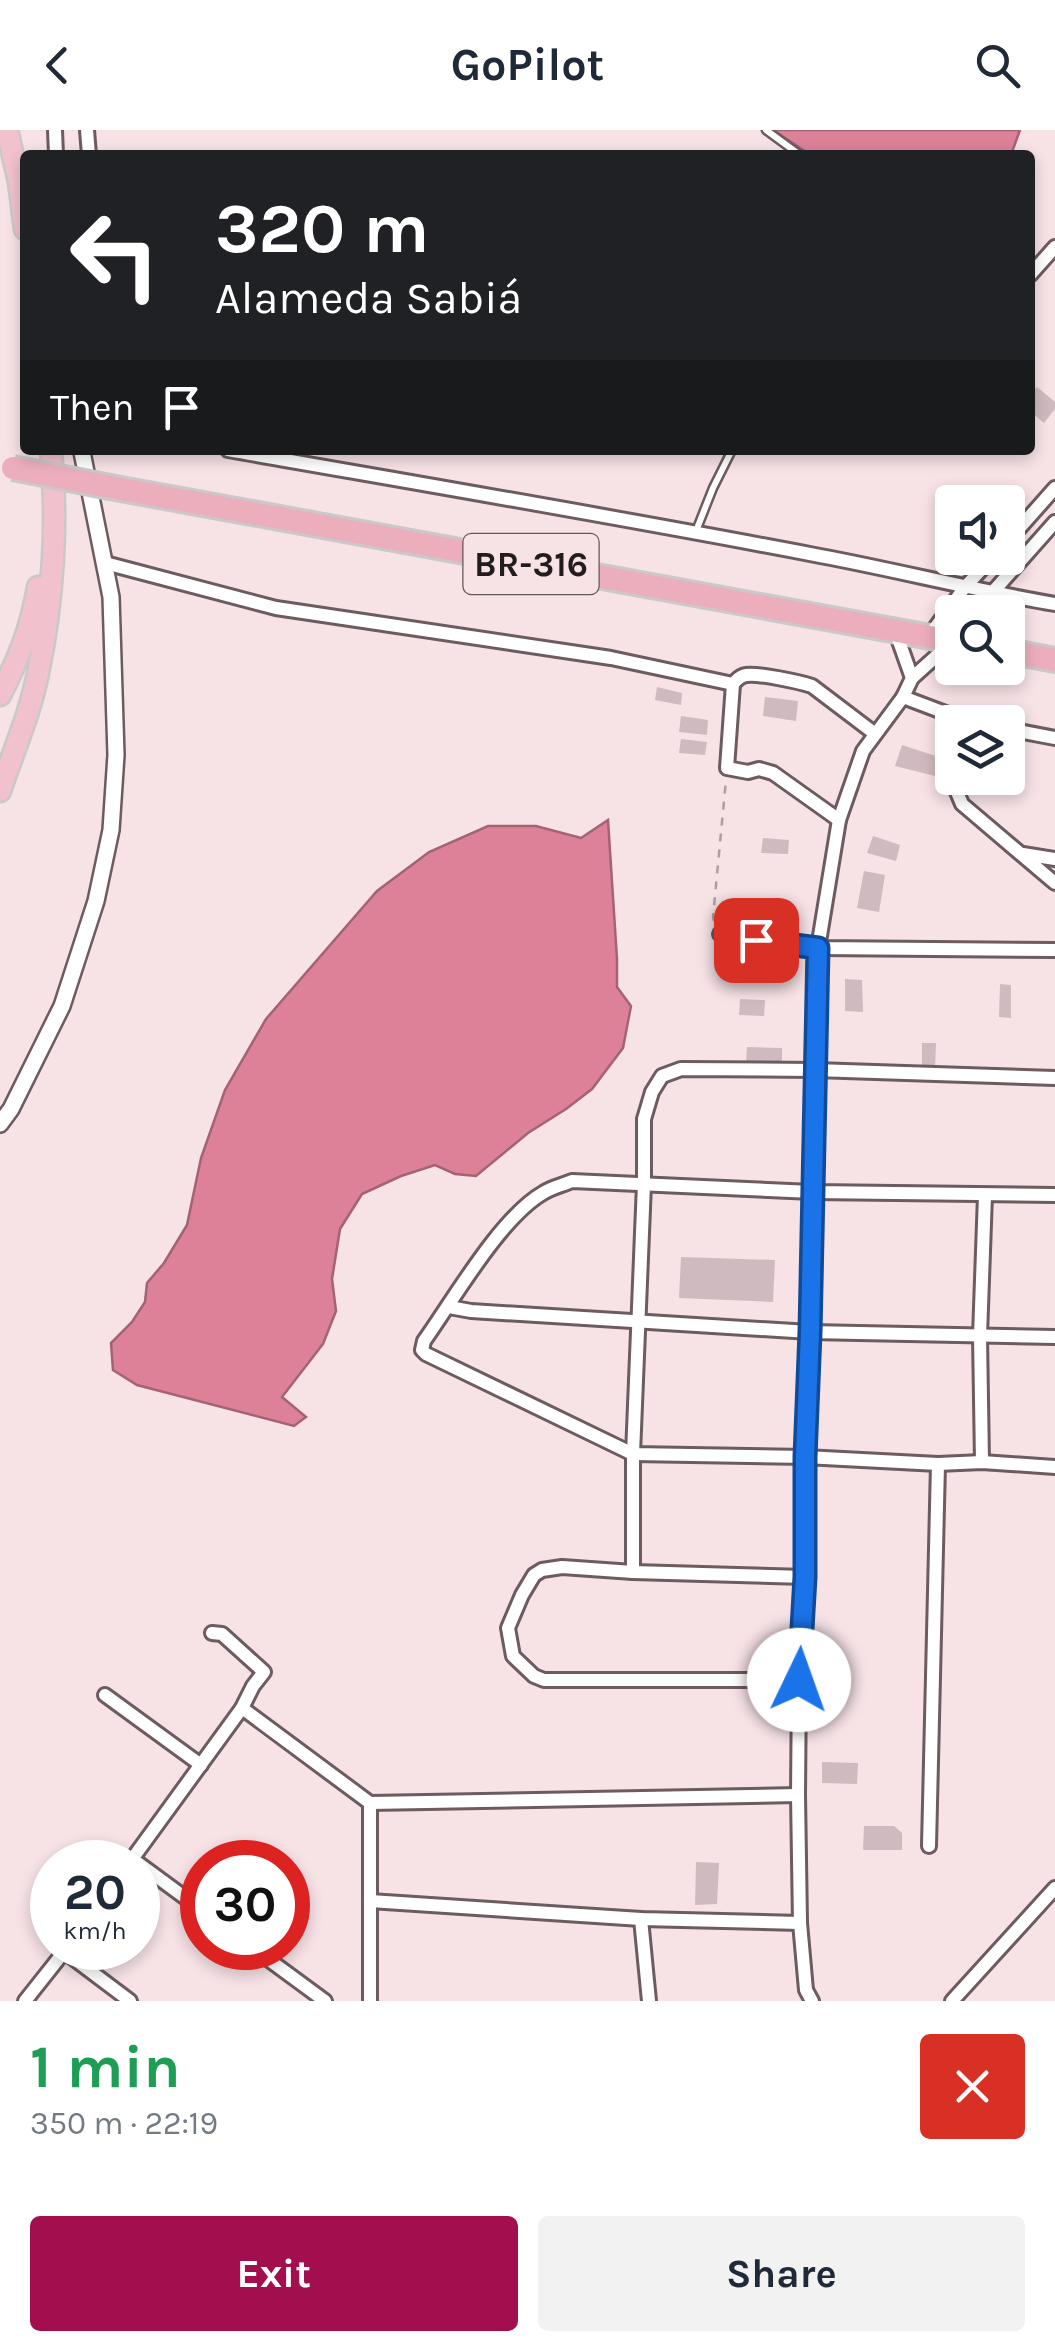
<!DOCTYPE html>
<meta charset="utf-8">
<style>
:root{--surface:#fff;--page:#f2f2f3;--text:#1f2937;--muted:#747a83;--accent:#a30e4e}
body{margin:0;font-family:Karla,sans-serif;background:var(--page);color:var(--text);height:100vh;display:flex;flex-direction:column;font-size:38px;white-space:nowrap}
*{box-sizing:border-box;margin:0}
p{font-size:32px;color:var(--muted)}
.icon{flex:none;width:55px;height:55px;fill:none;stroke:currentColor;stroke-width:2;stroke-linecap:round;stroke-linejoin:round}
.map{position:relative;height:1871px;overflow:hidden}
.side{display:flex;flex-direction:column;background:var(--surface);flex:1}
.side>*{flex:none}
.banner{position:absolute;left:20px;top:20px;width:1015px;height:305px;border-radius:10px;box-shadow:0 5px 15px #0003;background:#202124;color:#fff;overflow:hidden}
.controls{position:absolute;left:935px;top:355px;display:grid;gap:20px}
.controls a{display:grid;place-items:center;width:90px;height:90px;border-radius:10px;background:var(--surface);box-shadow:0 5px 15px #0003;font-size:50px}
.speed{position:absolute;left:30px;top:1710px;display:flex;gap:20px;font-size:50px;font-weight:700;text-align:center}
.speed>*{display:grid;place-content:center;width:130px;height:130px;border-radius:50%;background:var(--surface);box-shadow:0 5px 15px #0003;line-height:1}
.speed small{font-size:25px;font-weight:400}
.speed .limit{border:15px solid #d22;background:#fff;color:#111}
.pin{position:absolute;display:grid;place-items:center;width:85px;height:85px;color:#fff;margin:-42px;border-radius:20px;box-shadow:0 5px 15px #0006}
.me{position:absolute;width:110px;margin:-55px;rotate:3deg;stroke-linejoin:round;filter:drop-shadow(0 0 8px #0008)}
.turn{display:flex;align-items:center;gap:35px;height:210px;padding:0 30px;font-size:45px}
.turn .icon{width:130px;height:130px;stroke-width:2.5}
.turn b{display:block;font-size:70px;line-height:85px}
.then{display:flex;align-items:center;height:95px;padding:0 30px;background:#0003;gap:20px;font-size:38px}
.round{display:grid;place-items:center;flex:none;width:105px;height:105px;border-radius:10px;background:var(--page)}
.head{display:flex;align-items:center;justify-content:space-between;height:170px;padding:0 30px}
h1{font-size:60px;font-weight:700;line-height:75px;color:#1e9e55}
.button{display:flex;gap:20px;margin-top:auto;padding:20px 30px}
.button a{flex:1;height:115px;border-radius:10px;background:var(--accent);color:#fff;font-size:40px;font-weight:700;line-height:115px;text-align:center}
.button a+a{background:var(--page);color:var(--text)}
header{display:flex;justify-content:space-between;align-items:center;height:130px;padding:0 30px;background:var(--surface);font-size:45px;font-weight:700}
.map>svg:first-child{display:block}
.water{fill:#dc8198;stroke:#a46373;stroke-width:2.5}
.building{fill:#cfbbbf}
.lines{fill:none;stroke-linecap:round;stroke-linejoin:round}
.service-casing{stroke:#6c5b5f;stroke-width:11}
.minor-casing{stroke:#6c5b5f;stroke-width:18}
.tertiary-casing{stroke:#6c5b5f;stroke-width:20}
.primary-casing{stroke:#cac9c9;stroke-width:25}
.trunk-casing{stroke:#cac9c9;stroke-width:28}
.path{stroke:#af9ea1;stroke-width:2.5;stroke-dasharray:8 8;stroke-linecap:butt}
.service{stroke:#fff;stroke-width:6}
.minor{stroke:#fff;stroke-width:12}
.tertiary{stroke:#fff;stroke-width:15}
.primary{stroke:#f1c2cd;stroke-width:20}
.trunk{stroke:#ecaebc;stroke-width:22}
.trunk-bridge-casing{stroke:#cac9c9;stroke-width:28;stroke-linecap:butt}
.trunk-bridge{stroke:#ecaebc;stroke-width:22}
.route-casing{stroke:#114b97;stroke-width:25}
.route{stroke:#1a73e8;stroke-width:18}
.labels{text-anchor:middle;stroke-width:10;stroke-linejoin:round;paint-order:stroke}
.shield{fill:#f7e2e6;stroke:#635759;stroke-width:2.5}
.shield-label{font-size:35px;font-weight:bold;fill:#231c1d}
</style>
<header><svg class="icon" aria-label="back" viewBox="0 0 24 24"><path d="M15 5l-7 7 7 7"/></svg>GoPilot<svg class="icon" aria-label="search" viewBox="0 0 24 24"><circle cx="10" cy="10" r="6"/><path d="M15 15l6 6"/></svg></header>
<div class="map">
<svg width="1055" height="1871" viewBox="0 0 1055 1871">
<rect width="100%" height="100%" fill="#f7e2e6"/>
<!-- water -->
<g class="water">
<path d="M773,0H1020L1011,25H811Z"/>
<path d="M608,690L617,829V857L631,876L623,918L592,959L566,979L528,1003L476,1046L455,1044L435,1035L401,1046L362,1064L340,1099L332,1149L336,1181L323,1214L282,1267L306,1287L294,1296L137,1255L113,1240L111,1213L132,1192L145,1172L147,1153L164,1133L187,1095L201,1028L225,960L266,889L377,761L429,722L488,696H536L581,708Z"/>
</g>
<!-- building -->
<g class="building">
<path d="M1037,257L1055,272V279L1044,293L1030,281V265Z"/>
<path d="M657,557L682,563L681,575L655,570Z"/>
<path d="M765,567L798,571L796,591L763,586Z"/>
<path d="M681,586L708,590L707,605L679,602Z"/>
<path d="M681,609L707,612L705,625L679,623Z"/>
<path d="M902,615L939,627L935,646L895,636Z"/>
<path d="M873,706L900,715L896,731L867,723Z"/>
<path d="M763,708L789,710L788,724L761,723Z"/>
<path d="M864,741L885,745L879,782L857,778Z"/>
<path d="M845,849L862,850L863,882L845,881Z"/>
<path d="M1000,854L1011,855V888L999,887Z"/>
<path d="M740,869L765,870L764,886L739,885Z"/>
<path d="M922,913H936L935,941H922Z"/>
<path d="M747,917L782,918V934L746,933Z"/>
<path d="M681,1127L775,1130L773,1172L679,1168Z"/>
<path d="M822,1632L858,1633L857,1654L822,1653Z"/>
<path d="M864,1696H894L902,1703V1720H863Z"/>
<path d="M696,1732L719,1733L717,1774L695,1775Z"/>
</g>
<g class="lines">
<!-- service casing -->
<g class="service-casing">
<g id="service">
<path d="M766,0L800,25"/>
<path d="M696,401L713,358L732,320"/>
</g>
</g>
<!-- minor casing -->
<g class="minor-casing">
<g id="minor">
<path d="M55,0L56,25"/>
<path d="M87,0L89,25"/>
<path d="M1030,145L1055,117"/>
<path d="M228,320C422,354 617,387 810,424C892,439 973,460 1055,474"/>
<path d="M1008,411L1055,358"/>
<path d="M105,433L276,478L611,528L733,554"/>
<path d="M975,482L1055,392"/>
<path d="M929,506L965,457L992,428"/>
<path d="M912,548L952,512"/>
<path d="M733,554L727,638L748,642L759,639L773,643L839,690"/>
<path d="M733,554C737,550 739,546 746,545C758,543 800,552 812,556L874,603"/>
<path d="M903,567L969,592"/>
<path d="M1008,599L1055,608"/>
<path d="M957,648V662L962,674L1055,753"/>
<path d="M1023,724L1055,729"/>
<path d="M720,804L818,818L1055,820"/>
<path d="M1055,1065L813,1062L572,1051C563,1055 552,1057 543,1063C500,1088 454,1169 424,1211L422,1220L426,1224L633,1324L805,1327L938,1334L982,1332L1055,1337"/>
<path d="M449,1177L471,1181L810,1202L1055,1207"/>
<path d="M982,1332L980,1206L985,1065"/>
<path d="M633,1442V1324L644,1054V989L652,962L662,946L681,939L815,940L1055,948"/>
<path d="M799,1550H544L534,1546L513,1526L508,1498L522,1465L534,1445L542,1440L562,1437L633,1442L805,1447"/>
<path d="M105,1565L201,1635"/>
<path d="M242,1578L370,1673V1871"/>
<path d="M370,1673L798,1665"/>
<path d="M929,1716L938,1334"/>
<path d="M130,1732L242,1578L253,1556L264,1542L222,1504L212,1503"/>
<path d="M138,1733L202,1780"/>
<path d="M370,1771L641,1789L800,1793"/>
<path d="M641,1789L649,1871"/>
<path d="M253,1818L325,1871"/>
<path d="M65,1822L130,1871"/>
<path d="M25,1871L67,1818"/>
<path d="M812,1871L806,1860L800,1793L798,1665L799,1550L805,1447V1327L810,1202L818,818L839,690L863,621L903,567L912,548L895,500"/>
<path d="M952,1871L1055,1758"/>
</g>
</g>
<!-- tertiary casing -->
<g class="tertiary-casing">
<path id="tertiary" d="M0,994L11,979L62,876L96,771L111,700L116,625L111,467L82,322"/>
</g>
<!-- primary casing -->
<g class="primary-casing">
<g id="primary">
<path d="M7,0L19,52L25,99"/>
<path d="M0,565C19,528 31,498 38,457"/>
<path d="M0,661C13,622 30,584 38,543C53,472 58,393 51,320"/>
</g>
</g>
<!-- trunk casing -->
<g class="trunk-casing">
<g id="trunk">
<path d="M110,357L952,511"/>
<path d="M1008,521L1055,530"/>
</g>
</g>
<!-- path -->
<path class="path" d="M714,791L713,787L726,650"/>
<!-- service -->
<use href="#service" class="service"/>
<!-- minor -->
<use href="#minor" class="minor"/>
<!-- tertiary -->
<use href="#tertiary" class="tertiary"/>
<!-- primary -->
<use href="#primary" class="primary"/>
<!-- trunk -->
<use href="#trunk" class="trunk"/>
<!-- trunk-bridge casing -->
<g class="trunk-bridge-casing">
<path id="trunk-bridge" d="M13,338L110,357"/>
</g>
<!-- trunk-bridge -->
<use href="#trunk-bridge" class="trunk-bridge"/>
</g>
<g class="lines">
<!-- route casing -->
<g class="route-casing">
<path id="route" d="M756,810L818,818L810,1202L805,1327V1447L799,1550"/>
</g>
<!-- route -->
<use href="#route" class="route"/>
</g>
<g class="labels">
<!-- shield labels -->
<rect class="shield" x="463.5" y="404" width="135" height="60" rx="8"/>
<g class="shield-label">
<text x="531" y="446">BR-316</text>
</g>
</g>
</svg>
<div class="controls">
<a><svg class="icon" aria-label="sound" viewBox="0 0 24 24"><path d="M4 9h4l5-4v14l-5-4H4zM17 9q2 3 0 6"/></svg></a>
<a><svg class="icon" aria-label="search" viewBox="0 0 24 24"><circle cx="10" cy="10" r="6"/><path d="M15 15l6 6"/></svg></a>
<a><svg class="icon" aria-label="layers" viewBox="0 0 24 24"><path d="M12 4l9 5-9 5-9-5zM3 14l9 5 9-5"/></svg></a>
</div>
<div class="speed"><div>20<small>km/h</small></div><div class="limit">30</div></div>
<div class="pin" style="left:756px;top:810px;background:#d93025"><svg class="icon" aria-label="arrive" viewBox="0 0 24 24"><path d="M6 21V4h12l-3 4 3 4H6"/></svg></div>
<svg class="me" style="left:799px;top:1550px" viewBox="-20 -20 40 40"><circle r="19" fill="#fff"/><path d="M0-13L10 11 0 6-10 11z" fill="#1a73e8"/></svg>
<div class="banner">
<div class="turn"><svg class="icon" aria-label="left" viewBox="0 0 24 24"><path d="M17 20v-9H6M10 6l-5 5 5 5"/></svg><div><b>320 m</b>Alameda Sabiá</div></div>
<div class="then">Then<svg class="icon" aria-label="arrive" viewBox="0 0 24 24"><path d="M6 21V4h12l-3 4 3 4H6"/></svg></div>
</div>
</div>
<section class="side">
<div class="head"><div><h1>1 min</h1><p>350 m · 22:19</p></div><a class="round" style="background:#d93025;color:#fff"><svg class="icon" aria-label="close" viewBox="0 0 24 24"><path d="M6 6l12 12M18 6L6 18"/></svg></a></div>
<div class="button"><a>Exit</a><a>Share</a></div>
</section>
